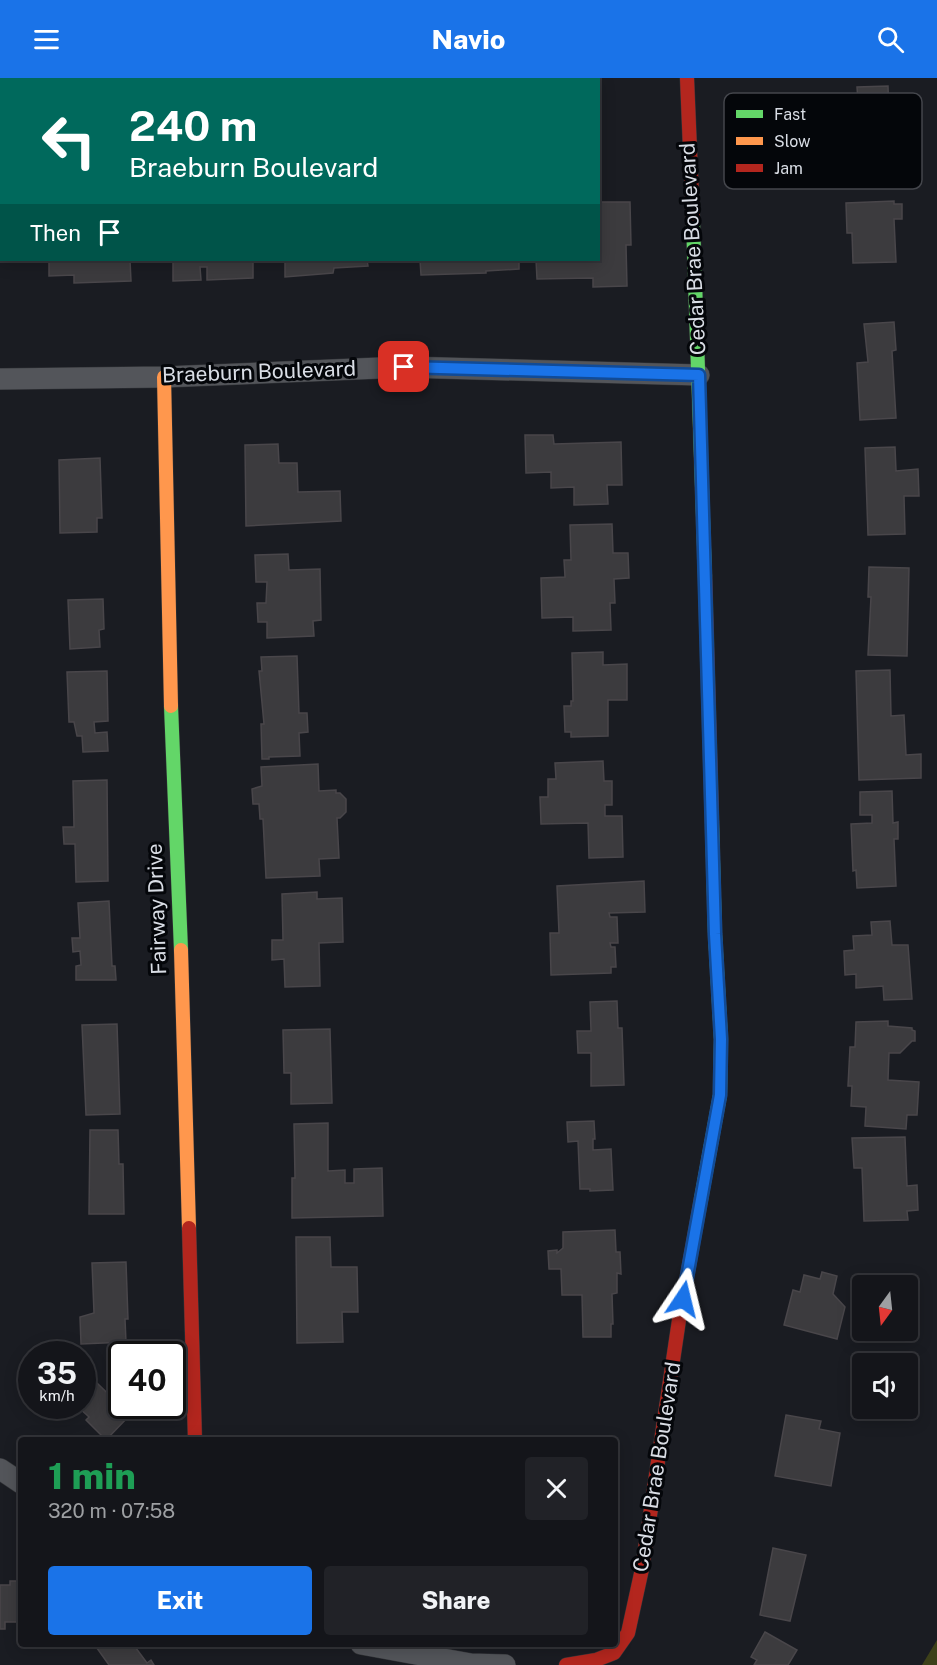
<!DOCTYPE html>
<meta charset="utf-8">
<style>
:root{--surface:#14151a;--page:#212227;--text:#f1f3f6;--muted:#9d9fa2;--line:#333439;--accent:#1a73e8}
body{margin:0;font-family:"Public Sans",sans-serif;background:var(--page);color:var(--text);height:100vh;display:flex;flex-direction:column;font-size:22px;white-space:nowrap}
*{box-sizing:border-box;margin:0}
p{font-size:20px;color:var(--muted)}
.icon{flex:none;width:33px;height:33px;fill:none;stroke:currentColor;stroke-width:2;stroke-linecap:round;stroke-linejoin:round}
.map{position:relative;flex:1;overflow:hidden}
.side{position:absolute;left:18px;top:1359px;width:600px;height:210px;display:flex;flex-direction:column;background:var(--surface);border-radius:6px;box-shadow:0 3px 15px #0003,0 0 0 2px var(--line)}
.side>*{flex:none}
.top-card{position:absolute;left:0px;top:0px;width:600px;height:183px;box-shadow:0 3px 15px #0003,0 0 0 2px var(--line);background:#00695c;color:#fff;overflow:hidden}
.needle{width:39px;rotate:195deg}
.fabs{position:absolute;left:852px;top:1197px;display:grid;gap:12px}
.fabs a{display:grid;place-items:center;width:66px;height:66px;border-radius:6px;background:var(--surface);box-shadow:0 3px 15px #0003,0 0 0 2px var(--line);font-size:30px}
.speed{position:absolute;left:18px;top:1263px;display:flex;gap:12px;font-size:30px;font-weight:700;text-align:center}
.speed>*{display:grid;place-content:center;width:78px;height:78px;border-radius:50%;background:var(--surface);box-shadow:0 3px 15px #0003,0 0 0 2px var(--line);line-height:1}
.speed small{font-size:15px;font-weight:400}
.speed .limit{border:3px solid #111;border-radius:9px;background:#fff;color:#111}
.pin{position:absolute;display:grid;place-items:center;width:51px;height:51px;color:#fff;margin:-26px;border-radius:12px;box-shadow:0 3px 9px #0006}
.me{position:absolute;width:66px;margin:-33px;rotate:10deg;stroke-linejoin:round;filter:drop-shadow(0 0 4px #0008)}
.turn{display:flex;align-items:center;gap:21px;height:126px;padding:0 30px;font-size:27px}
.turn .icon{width:78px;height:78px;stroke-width:2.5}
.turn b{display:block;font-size:42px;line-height:51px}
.then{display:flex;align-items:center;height:57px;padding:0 30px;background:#0003;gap:12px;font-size:22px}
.round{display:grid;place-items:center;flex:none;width:63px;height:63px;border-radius:6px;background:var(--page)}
.headline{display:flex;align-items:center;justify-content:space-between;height:102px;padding:0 30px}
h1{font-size:36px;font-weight:800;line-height:45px;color:#1e9e55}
.primary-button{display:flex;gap:12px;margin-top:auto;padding:12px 30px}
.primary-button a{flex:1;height:69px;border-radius:6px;background:var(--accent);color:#fff;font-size:24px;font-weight:800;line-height:69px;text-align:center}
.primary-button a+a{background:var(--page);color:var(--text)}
header{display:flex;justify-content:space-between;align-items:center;height:78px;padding:0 30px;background:var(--accent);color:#fff;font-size:27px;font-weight:800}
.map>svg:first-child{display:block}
.green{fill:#3d4019}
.building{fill:#3c3b3e;stroke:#49464a;stroke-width:1.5}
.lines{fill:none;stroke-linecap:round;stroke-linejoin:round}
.street-casing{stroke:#34363a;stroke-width:22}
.fast-casing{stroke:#34363a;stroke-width:15}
.slow-casing{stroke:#34363a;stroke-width:15}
.jam-casing{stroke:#34363a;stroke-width:15}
.street{stroke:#53555a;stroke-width:21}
.fast{stroke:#63d668;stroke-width:14}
.slow{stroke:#ff974d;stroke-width:14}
.jam{stroke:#b3261e;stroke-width:14}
.route-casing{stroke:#114b97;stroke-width:15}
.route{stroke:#1a73e8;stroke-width:10}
.labels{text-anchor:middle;stroke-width:6;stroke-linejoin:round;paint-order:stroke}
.street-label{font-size:21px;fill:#d9dde5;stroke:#04060a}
.key{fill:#04060a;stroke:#44464c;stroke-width:1.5}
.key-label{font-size:16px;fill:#d9dde5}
</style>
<header><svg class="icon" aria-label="menu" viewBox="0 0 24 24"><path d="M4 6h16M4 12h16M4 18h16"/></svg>Navio<svg class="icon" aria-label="search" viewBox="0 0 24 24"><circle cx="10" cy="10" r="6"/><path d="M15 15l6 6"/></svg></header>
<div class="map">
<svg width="937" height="1587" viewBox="0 0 937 1587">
<rect width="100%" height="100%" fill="#1a1c22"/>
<!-- green -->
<path class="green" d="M937,1562V1587H922Z"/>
<!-- building -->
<g class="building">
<path d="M0,0H52V2H2L0,6Z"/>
<rect x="556" y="0" width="28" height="2"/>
<path d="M888,8L889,43H899V78L881,79V98H844V78L843,76L839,77L838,67H842V62H836L832,58L831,49L836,45L846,44V38L859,37L857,9Z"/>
<path d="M894,123V126H902V141H894L896,184L853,185L852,155H847L846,125Z"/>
<path d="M598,124H630L631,167H626L627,208L593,209V200L537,201L536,182H598Z"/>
<path d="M49,182H130L131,203L74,205V197L49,198Z"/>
<path d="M173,182H253V200L207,202V189H200L201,202L173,203Z"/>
<path d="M285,182H367L368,188L334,190L333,195L285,199Z"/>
<path d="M420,182H519V191L486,193V195L421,197Z"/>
<path d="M894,244L896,272L892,273L896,340L860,342L857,285L868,284L864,246Z"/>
<path d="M525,357H553L554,366L621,364L622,407H607L608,426L574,427V409L551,410V394L526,395Z"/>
<path d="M278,366L279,385H297L298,414L340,413L341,443L246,448L245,367Z"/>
<path d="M895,369L896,393L918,391L919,418H904L905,456L868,457L865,370Z"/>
<path d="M100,380L102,440H97V454L60,455L59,382Z"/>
<path d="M612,446L613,475H628L629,500L614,501L615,525H610L611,552L573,553V539L542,540L541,500L565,499L564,482H571L570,447Z"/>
<path d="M288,476L289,492L320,491L321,542L313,543L314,558L267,560V544H258L257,525H266L267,504H256L255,477Z"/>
<path d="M869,489L909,490L907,578L868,577L871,519H868Z"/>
<path d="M103,521L104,551L99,552L100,569L70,571L68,522Z"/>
<path d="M603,574V587L627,586V622H608V658L571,659V654H565L564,628H571V623H573L572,575Z"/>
<path d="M297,578L299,635H307L308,654L299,655L300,678L269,679V681H262L261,646H264L259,593H262L261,579Z"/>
<path d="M890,592L891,638L904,637L906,677L921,676V700L859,702L856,593Z"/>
<path d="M107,593L108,643L94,644L95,655L107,654L108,673L83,674L82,658H77L74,644H69L67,594Z"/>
<path d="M603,683L604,703H612V727H605V738H622L623,779L589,780L588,745L541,746L540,719H548V701H556L555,685Z"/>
<path d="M318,686L319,713L336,712V715H340L346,721V734L340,740H337L339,780L319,781L320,798L266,800L263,741H260L259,726H253L252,711L262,708L261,689Z"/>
<path d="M107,702L108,803L76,804L75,766H64L63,749H74L73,703Z"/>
<path d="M892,713L893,745L898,744V761H894L896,808L857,810L856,792L853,793L851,746L872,745V737H860V714Z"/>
<path d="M644,803L645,834L609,835L610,839H617L618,865H610L611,869H615L616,889H611V895L551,897L550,855H559L557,808Z"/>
<path d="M317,814V821L342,820L343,864L319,865L320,908L285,909L284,881L272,882V862H283L282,816Z"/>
<path d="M109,823L112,888H115L116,902H76V888L81,887L80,873L73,874L72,860H80L78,825Z"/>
<path d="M890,843L892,867H908L912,921L884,922L883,908L856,910V896L845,897L844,873L854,872L853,858L872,857L871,844Z"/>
<path d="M617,923L618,950H622L624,1007L591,1008V975H578L577,953H591L590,924Z"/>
<path d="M888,943V948L912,950V952L915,953V963H912L900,975H889L888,1002L919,1004L917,1037H907L906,1051L865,1048L866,1029L851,1028L852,1008H848L850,969H855L856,944Z"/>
<path d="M117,946L120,1036L86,1037L82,947Z"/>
<path d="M330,951L332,1025L291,1026V995H284L283,952Z"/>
<path d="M594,1043L595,1061H593V1072L611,1071L613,1112L590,1113V1111H580L578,1063L568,1064L567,1044Z"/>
<path d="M328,1045V1093L345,1092V1105H354V1091L382,1090L383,1138L292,1140V1100H295L294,1046Z"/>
<path d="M90,1052H118L119,1086H123L124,1136H89Z"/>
<path d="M905,1059L907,1108L917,1107L918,1132L907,1133L908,1142L864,1143L862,1090H854L852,1060Z"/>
<path d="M615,1152L616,1174H620L621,1196L617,1195V1215L612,1216L613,1246H611V1259H583L582,1217H562L561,1191H549L548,1173L557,1172V1175L563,1170V1154Z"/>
<path d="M296,1159H330L331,1189H357L358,1234H342L343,1264L297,1265Z"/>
<path d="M126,1184L128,1241H125L126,1264L81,1266L80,1239L94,1235L92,1185Z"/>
<path d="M822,1194L837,1198L833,1216L845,1229L837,1261L784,1247L793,1212L800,1214L804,1197L820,1201Z"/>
<path d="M97,1305L130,1337L106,1362L86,1342L89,1339L77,1328H82V1319Z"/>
<path d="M786,1337L821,1343L819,1351L840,1355L831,1408L775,1398Z"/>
<path d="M773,1470L806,1477L790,1543L760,1537Z"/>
<path d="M10,1503H21V1544H5V1551H0V1507H10Z"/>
<path d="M765,1554L797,1572L788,1587H754L757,1582L751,1579Z"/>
<path d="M94,1566H133L147,1585L151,1582L154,1587H109Z"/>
</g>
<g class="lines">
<!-- street casing -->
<g class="street-casing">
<g id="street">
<path d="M0,301L164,299L404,289L699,297"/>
<path d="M0,1391L21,1405"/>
<path d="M361,1566L471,1586L505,1587"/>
</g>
</g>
<!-- fast casing -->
<g class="fast-casing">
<g id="fast">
<path d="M693,144L705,498"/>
<path d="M171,628L181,872"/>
<path d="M701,1121L720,1017L721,961L715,856L712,744"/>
</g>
</g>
<!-- slow casing -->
<g class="slow-casing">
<g id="slow">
<path d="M164,299L171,628"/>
<path d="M181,872L189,1150"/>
</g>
</g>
<!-- jam casing -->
<g class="jam-casing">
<g id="jam">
<path d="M687,0L693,144"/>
<path d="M705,498L712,744"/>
<path d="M189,1150L195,1362"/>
<path d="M566,1587L596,1582L614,1575L628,1555L642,1491L679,1242L701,1121"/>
</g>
</g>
<!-- street -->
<use href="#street" class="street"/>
<!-- fast -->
<use href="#fast" class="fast"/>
<!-- slow -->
<use href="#slow" class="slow"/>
<!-- jam -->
<use href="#jam" class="jam"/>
</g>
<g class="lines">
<!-- route casing -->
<g class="route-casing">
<path id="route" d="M404,289L699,297L715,856L721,961L720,1017L683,1221"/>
</g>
<!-- route -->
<use href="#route" class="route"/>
</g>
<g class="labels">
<!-- street labels -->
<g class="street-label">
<text transform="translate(693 171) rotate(-93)" y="7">Cedar Brae Boulevard</text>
<text transform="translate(259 294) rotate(-2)" y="7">Braeburn Boulevard</text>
<text transform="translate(157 831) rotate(-92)" y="7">Fairway Drive</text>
<text transform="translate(657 1389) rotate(-81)" y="7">Cedar Brae Boulevard</text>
</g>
</g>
<!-- legend -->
<rect x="724" y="15" width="198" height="96" rx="9" class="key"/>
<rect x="736" y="32" width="27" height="8" fill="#63d668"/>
<rect x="736" y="59" width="27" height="8" fill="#ff974d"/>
<rect x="736" y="86" width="27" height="8" fill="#b3261e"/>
<g class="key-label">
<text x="774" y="42">Fast</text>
<text x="774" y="69">Slow</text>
<text x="774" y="96">Jam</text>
</g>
</svg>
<div class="fabs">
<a><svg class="needle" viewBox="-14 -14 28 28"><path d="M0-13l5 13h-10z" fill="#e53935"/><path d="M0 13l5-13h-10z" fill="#9d9fa2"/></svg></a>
<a><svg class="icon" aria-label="sound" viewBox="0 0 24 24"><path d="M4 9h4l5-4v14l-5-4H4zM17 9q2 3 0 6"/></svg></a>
</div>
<div class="speed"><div>35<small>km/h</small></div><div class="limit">40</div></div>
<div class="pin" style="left:404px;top:289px;background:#d93025"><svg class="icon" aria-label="arrive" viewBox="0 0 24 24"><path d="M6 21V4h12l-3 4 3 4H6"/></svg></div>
<svg class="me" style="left:683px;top:1221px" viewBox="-20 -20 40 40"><path d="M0-17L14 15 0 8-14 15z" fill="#1a73e8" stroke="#fff" stroke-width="4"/></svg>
<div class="top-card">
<div class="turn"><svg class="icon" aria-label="left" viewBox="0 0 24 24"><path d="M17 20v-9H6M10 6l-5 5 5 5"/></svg><div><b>240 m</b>Braeburn Boulevard</div></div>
<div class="then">Then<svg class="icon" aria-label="arrive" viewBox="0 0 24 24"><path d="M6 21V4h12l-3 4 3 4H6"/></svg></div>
</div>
<section class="side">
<div class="headline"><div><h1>1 min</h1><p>320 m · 07:58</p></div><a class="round"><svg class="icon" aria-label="close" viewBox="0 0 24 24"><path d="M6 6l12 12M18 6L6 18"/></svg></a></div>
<div class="primary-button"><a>Exit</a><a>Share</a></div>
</section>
</div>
